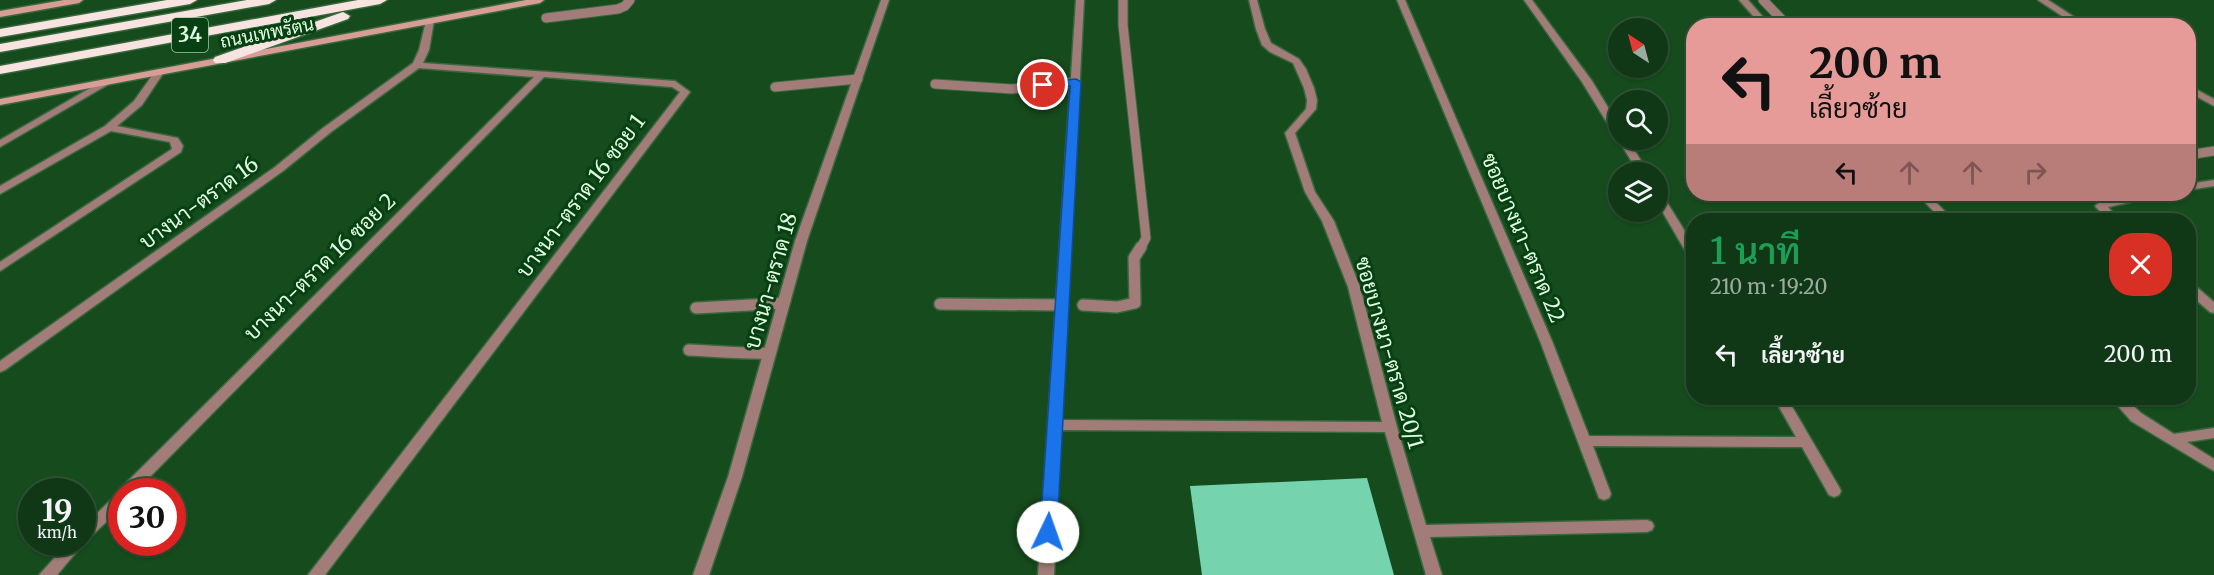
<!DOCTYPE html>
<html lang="th">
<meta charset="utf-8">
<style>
:root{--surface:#103816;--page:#193f1f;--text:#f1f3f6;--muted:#9caca1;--line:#305235}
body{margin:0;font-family:Merriweather,Sarabun,serif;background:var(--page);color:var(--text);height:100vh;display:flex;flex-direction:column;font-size:22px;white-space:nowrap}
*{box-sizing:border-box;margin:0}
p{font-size:20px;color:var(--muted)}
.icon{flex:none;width:33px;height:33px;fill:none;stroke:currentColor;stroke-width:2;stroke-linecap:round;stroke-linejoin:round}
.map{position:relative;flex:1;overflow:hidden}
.sheet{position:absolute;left:1686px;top:213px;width:510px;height:192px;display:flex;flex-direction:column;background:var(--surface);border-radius:24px;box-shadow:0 2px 4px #0004,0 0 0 2px var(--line)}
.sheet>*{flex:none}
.guide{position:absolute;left:1686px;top:18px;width:510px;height:183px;border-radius:24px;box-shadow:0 2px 4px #0004,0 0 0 2px var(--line);background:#e69b98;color:#111;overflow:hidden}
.needle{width:39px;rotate:324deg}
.tools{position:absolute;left:1608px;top:18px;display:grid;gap:12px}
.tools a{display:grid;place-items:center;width:60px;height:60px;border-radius:50%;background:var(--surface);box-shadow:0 2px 4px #0004,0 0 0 2px var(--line);font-size:30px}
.speed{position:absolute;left:18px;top:478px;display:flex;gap:12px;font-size:30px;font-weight:700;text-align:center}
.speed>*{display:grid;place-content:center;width:78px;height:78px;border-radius:50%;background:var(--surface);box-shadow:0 2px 4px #0004,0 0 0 2px var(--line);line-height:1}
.speed small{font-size:15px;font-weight:400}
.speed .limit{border:9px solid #d22;background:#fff;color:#111}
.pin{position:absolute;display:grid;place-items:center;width:51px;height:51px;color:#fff;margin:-26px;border:3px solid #fff;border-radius:50%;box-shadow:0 2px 6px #0007}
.me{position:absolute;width:66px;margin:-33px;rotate:3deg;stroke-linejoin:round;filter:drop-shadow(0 0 4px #0008)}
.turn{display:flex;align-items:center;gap:21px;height:126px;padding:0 24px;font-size:27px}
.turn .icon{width:78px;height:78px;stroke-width:2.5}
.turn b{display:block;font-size:42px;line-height:51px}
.lanes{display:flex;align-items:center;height:57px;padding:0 24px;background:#0003;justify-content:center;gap:30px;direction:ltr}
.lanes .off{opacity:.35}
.round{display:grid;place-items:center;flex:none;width:63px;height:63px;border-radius:24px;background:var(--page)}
.summary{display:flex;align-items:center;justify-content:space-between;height:102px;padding:0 24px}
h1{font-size:36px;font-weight:600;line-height:45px;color:#1e9e55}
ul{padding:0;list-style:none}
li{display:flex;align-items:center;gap:18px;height:78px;padding:0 24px}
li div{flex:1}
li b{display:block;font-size:22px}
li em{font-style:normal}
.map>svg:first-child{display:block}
.building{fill:#75d3ad}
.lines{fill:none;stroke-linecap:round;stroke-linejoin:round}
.lane-far1-casing{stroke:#37683d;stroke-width:11}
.lane-casing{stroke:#37683d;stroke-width:14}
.street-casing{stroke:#37683d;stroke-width:3}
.secondary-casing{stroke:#37683d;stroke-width:3}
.highway-casing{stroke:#37683d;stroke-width:3}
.lane-far1{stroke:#a27c78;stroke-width:9}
.lane{stroke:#a27c78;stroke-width:11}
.street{fill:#a27c78;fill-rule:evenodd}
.secondary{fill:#d89d97;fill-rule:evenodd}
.highway{fill:#f7e4e1;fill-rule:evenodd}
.route{fill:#1a73e8;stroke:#114b97;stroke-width:1.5}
.labels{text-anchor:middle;stroke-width:6;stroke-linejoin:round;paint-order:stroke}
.far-street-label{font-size:18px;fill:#e2fee2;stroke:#074012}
.shield{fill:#074012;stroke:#a0c5a4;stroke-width:1.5}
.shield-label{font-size:20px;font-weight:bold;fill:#e2fee2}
.street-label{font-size:21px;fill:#e2fee2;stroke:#074012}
</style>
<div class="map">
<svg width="2214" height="575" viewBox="0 0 2214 575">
<rect width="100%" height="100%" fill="#164b1d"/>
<!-- building -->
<path class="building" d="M1367,478L1394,575H1202L1190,486Z"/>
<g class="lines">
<!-- lane-far1 casing -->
<g class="lane-far1-casing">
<g id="lane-far1">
<path d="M1123,0V25L1146,238L1140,249"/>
<path d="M1763,0L1788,26"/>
<path d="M546,18L618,9L625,6L630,0"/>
<path d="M935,84L1012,89L1076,82"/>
<path d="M775,87L858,79"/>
<path d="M2188,155L2214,151"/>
</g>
</g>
<!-- lane casing -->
<g class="lane-casing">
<g id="lane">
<path d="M940,304L1063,305"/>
<path d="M1083,305L1117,307L1135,303L1134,258L1141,247"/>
<path d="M696,308L784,303"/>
<path d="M689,350C716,351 742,354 770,353"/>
</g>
</g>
<!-- street casing -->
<g class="street-casing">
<g id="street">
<path d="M881,0H889L807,241L742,477L709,575H693L728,477L795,241Z"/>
<path d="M1076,0H1084L1062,420L1382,422L1348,287L1322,221L1305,192L1285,133L1306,109L1307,100L1304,88L1293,63L1270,52L1262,45L1256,29L1249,0H1257L1265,29L1271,43L1299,59L1306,69L1314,88L1317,100L1316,109L1295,133L1315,192L1334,221L1360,287L1397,427L1426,525L1647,520L1652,522L1654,526L1652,530L1647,532L1430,537L1442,575H1426L1385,432L1061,430L1054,575H1038Z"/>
<path d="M1397,0H1405L1552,341L1589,436L1796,437L1774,398H1787L1839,487L1841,491L1839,495L1834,497L1829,495L1802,447L1593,446L1611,494L1609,498L1604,500L1599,498L1540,341Z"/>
<path d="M1524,0H1532L1592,81L1618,124V135L1614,134L1582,82Z"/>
<path d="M1739,0H1748L1771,26H1762Z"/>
<path d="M2038,0H2048L2088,26H2077Z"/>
<path d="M430,18L434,21L429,50L423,63L675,81L690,92L325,575H308L680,92L672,87L544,77L135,492H122V507L84,543L57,575H39L68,543H82V528L119,492L121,488L534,77L419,68L331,132L283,171L5,370L0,372V361L275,167L323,128L413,63L419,50L426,21Z"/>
<path d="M159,69L164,72L142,105L117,126L178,138L183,146L181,152L0,271V262L172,149L170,142L111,131L0,194V186L105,126L134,101L156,70Z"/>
<path d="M106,79L109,80V84L0,147V140Z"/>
<path d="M2188,85L2214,99V106L2188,92Z"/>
<path d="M1618,139L1628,140L1648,172H1638Z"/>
<path d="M2214,180V186L2188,190V184Z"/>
<path d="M1658,193L1663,196L1694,246V260L1690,259L1658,204Z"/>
<path d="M1917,194H1928L1953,220H1942Z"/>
<path d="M2138,194H2159L2154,197L2108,207L2119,220H2108L2095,206L2103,200Z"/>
<path d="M2188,282L2192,283L2214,302V313L2210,312L2188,293Z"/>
<path d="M2111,398H2125L2141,413L2174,434L2214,428V438L2187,442L2214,459V471L2131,421Z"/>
</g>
</g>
<!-- secondary casing -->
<g class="secondary-casing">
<g id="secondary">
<path d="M64,0H83L79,3L0,17V11Z"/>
<path d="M526,0H544L540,3L0,105V99Z"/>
</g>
</g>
<!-- highway casing -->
<g class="highway-casing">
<g id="highway">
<path d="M167,0H197L190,4L0,37V29Z"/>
<path d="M247,0H276L269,4L0,52V44Z"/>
<path d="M358,0H387L380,4L0,74V66Z"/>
<path d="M343,12L350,16L348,19L225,63H215L213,60L215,57Z"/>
</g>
</g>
<!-- lane-far1 -->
<use href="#lane-far1" class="lane-far1"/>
<!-- lane -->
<use href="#lane" class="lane"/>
<!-- street -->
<use href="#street" class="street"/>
<!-- secondary -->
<use href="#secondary" class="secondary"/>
<!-- highway -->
<use href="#highway" class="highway"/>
</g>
<!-- route -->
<path class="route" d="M1076,79L1081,82L1057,532L1054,537L1048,539L1042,537L1040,532L1070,86L1043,88L1037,85L1043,82Z"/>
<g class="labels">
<!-- far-street labels -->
<g class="far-street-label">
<text transform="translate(267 33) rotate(-11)" y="6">ถนนเทพรัตน</text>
</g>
<!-- shield labels -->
<rect class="shield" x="172" y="18" width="36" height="34" rx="4.5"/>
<g class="shield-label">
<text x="190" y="42">34</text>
</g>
<!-- street labels -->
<g class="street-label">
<text transform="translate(581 196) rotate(-53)" y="7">บางนา-ตราด 16 ซอย 1</text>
<text transform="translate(199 203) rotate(-36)" y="7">บางนา-ตราด 16</text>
<text transform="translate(1523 238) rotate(67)" y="7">ซอยบางนา-ตราด 22</text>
<text transform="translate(320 267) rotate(-44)" y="7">บางนา-ตราด 16 ซอย 2</text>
<text transform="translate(771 281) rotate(-74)" y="7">บางนา-ตราด 18</text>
<text transform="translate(1389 353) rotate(74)" y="7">ซอยบางนา-ตราด 20/1</text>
</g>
</g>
</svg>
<div class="tools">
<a><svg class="needle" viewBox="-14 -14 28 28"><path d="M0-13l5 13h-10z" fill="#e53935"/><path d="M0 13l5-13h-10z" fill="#9caca1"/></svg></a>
<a><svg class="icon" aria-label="search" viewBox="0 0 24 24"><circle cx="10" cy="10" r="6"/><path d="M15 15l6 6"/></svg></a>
<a><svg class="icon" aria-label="layers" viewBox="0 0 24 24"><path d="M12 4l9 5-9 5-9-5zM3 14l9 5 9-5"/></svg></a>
</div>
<div class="speed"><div>19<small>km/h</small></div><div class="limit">30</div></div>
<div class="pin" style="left:1043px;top:85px;background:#d93025"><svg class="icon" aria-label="arrive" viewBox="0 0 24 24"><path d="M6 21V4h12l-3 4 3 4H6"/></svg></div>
<svg class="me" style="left:1048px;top:532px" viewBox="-20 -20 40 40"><circle r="19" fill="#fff"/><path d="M0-13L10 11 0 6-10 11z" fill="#1a73e8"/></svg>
<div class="guide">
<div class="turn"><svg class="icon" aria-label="left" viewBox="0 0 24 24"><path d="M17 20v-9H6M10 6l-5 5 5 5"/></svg><div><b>200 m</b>เลี้ยวซ้าย</div></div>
<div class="lanes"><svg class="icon" aria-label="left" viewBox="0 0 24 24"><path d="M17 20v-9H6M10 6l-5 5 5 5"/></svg><svg class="icon off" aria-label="ahead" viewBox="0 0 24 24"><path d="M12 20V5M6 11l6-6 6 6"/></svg><svg class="icon off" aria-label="ahead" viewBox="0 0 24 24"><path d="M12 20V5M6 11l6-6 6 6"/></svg><svg class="icon off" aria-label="right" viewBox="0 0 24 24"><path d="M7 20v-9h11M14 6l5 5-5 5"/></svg></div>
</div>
<section class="sheet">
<div class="summary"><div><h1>1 นาที</h1><p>210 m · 19:20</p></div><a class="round" style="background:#d93025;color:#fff"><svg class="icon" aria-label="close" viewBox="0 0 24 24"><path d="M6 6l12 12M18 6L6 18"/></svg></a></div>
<ul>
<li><svg class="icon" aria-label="left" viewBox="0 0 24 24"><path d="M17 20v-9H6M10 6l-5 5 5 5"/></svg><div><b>เลี้ยวซ้าย</b></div><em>200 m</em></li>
</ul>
</section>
</div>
